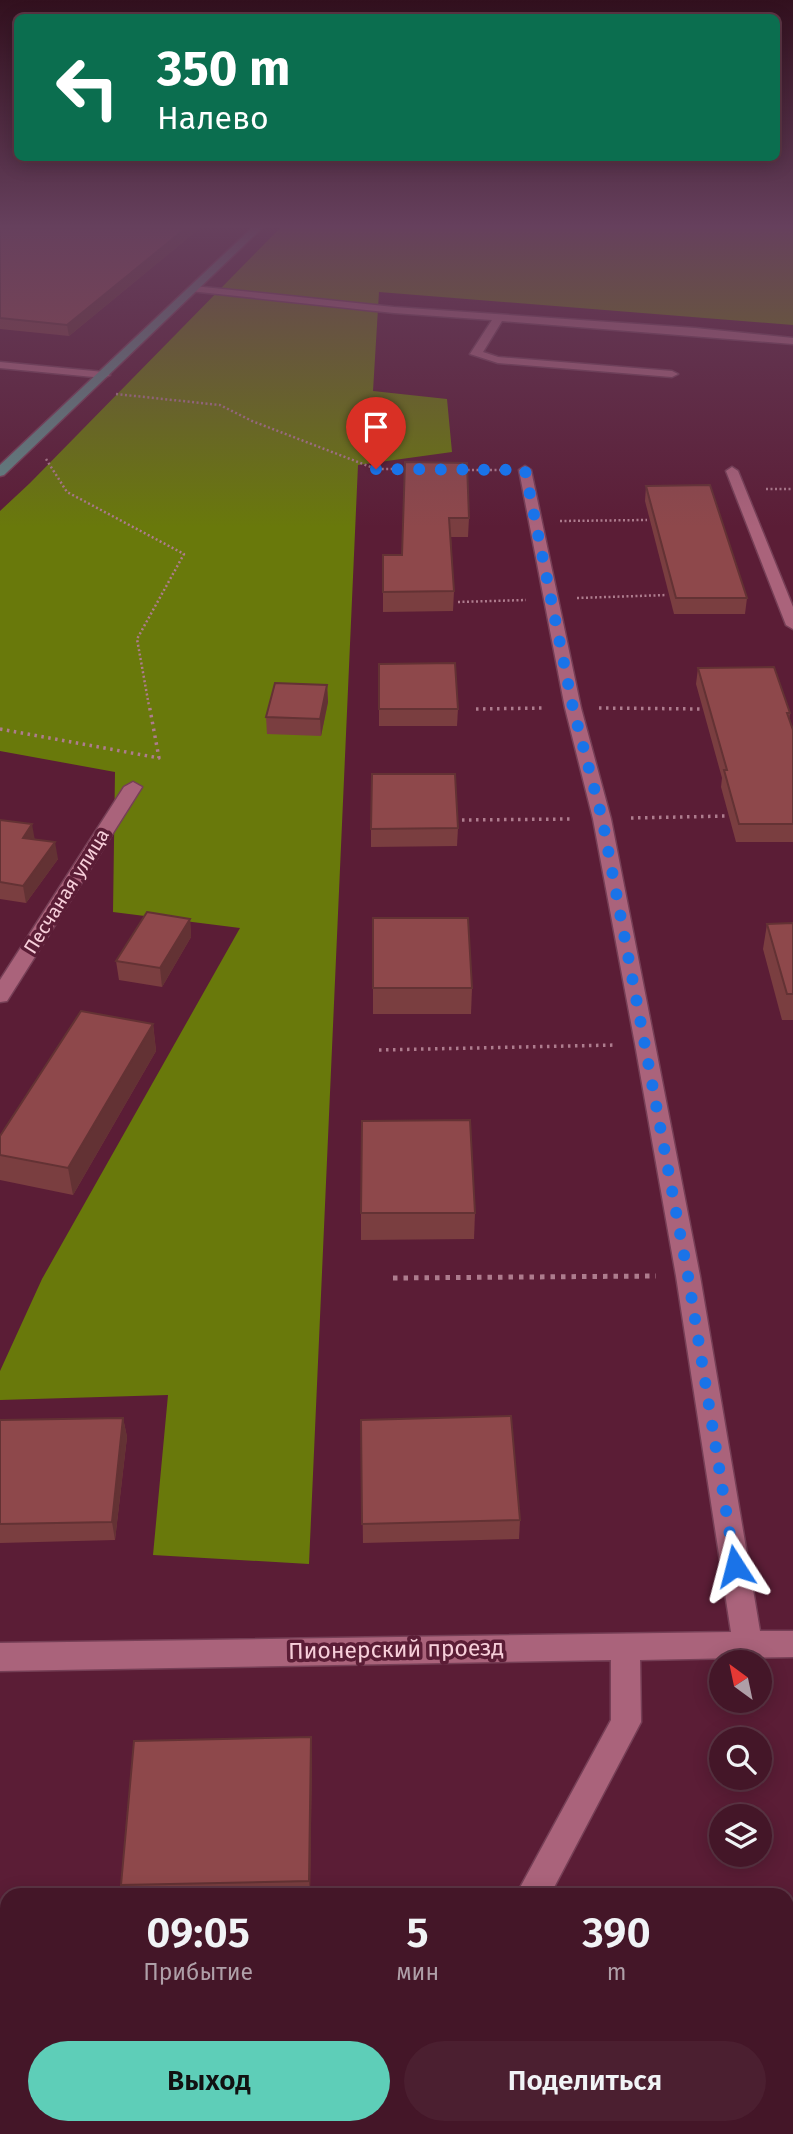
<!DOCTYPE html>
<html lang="ru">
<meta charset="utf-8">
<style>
:root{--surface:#441628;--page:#4b1f30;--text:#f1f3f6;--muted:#af9fa8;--line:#5c3545;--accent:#5eceb8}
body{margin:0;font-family:"Fira Sans",sans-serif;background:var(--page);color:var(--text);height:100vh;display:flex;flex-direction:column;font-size:26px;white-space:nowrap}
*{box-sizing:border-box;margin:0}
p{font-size:23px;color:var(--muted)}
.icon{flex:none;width:38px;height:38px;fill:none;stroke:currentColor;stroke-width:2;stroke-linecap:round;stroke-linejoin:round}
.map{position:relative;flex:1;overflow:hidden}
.drawer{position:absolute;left:0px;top:1888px;width:794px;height:247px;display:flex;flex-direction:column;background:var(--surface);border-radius:21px 21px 0 0;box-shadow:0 4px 18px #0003,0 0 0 2px var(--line)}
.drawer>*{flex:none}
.top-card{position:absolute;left:14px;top:14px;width:766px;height:147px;border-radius:10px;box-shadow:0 4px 18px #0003,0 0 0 2px var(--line);background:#0b6e4f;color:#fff;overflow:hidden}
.needle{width:46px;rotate:327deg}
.fabs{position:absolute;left:709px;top:1650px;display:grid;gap:14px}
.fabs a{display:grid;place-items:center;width:63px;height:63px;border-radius:50%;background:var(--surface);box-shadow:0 4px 18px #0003,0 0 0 2px var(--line);font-size:35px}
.pin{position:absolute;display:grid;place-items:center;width:60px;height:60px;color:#fff;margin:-72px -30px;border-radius:50% 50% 50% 0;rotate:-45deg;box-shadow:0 0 7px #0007}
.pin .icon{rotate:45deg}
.me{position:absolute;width:77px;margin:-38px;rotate:351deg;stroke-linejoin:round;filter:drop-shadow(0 0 5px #0008)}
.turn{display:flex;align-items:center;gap:24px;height:147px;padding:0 28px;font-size:32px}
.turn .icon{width:91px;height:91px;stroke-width:2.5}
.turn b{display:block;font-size:49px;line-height:60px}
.eta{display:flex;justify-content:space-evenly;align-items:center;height:119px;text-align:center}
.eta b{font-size:42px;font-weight:600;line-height:49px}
.button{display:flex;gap:14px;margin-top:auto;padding:14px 28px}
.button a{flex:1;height:80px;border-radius:42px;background:var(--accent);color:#111;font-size:28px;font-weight:600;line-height:80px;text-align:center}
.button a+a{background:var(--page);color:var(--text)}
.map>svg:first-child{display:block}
.forest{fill:#69790b}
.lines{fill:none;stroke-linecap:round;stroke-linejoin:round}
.minor-casing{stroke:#763f56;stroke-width:3}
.major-casing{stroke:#763f56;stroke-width:3}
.path-far2{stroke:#ae7c8e;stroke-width:2.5;stroke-dasharray:2 2.5;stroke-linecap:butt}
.path-far1{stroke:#ae7c8e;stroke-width:3.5;stroke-dasharray:2.5 4.5;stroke-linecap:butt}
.path{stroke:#ae7c8e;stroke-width:5;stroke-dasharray:4.5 6;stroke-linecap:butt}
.minor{fill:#aa637b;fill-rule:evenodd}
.major{fill:#618382;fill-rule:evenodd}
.wall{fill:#7a3e40}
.shaded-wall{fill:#633234}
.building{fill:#8e484b;stroke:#633234;stroke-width:2}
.route{stroke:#1a73e8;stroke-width:12;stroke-dasharray:0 21.6}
.labels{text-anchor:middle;stroke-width:7;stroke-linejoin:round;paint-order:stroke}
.street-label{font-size:19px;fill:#f7cfda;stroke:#5b1d36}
.near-street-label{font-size:23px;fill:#f7cfda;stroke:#5b1d36}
</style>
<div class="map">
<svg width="793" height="2134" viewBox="0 0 793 2134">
<rect width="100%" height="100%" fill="#5b1d36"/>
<!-- forest -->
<path class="forest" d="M280,228H793V325L379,292L373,391L447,399L452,452L358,465L309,1564L153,1555L168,1395L0,1400V1371L42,1279L240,928L113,912L115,772L0,751V511L30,483Z"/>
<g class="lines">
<!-- minor casing -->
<g class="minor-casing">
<g id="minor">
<path d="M194,286L394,307L695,328L793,338V344L502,321L483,352L498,357L672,371L678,374L672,377L498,363L470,354L492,320L394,313L190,291L189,289Z"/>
<path d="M0,362L104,372L110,375L104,378L0,368Z"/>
<path d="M525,466L531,470L581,708L611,819L655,1044L700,1276L760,1631H793V1657L640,1660L641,1722L550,1895H516L611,1720V1660L0,1671V1643L731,1632L676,1276L635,1044L593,819L565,708L519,470Z"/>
<path d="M732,467L738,471L793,607V629L786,625L726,471Z"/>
<path d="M133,782L142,787L7,1001L0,1002V980L124,787Z"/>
<path d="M503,2128H539L537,2134H501Z"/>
</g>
</g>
<!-- major casing -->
<g class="major-casing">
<path id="major" d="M252,228H262L4,475L0,476V465Z"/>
</g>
<!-- path-far2 -->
<g class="path-far2">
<path d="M116,394L220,405L252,421L376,469H409"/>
<path d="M46,459L67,492L184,554L137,639L149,706"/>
<path d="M463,470H503"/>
<path d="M766,489H793"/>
<path d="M560,521L647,520"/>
<path d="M577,598L667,595"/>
<path d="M458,602L526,600"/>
</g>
<!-- path-far1 -->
<g class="path-far1">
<path d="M599,708L700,709"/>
<path d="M476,709L545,708"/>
<path d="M0,729L159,758L149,704"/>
<path d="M631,818L728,816"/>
<path d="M462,820L573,819"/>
<path d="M379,1050L616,1045"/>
</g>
<!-- path -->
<path class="path" d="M393,1278L656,1276"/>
<!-- minor -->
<use href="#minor" class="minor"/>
<!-- major -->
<use href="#major" class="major"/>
</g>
<!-- wall -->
<g class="wall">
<path d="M0,228H200L69,336L0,329Z"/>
<path d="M405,462L469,518L468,537H451L454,591L453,611L383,612V555H402Z"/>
<path d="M646,486L747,598L745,614H674L645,501Z"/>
<path d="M379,664L458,709L457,726H379Z"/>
<path d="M698,668L790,713L789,720L793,730V842H736L721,787L722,778L696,684Z"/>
<path d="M327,685L328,702L321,736L267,734L266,717Z"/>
<path d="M0,820L35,839L58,859L26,903L0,899Z"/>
<path d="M458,828L457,846L371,847V829Z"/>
<path d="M190,919L191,937L162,987L119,980L116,961Z"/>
<path d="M793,923V1020H782L763,949L767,924Z"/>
<path d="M373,988H472L471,1014H373Z"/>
<path d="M153,1024L156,1051L73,1195L0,1180V1136Z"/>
<path d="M361,1213H475L474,1239L361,1240Z"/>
<path d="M123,1418L127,1437L115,1540L0,1543V1420Z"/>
<path d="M361,1420L520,1520L519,1539L363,1543Z"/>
<path d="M312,1754L310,1895H123L121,1885Z"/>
</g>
<!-- shaded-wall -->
<g class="shaded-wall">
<path d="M186,228H200L69,336L67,325Z"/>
<path d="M327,685L328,702L321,736L320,719Z"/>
<path d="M32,824L35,841L23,838Z"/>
<path d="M55,842L58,859L26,903L23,886Z"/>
<path d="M190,919L191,937L162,987L160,968Z"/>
<path d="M153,1024L156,1051L73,1195L68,1168Z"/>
<path d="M123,1418L127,1437L115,1540L112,1522Z"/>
<path d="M311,1737L312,1754L310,1895L309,1881Z"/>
</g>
<!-- building -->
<g class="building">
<path d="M0,228H186L67,325L0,318Z"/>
<path d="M405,462L467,463L469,518H449L454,591L383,592V555H402Z"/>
<path d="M710,485L747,598H676L646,486Z"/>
<path d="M455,663L458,709H379V664Z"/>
<path d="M774,667L790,713H787L793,730V824H739L724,770H727L698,668Z"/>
<path d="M275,683L327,685L320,719L266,717Z"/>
<path d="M372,774H455L458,828L371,829Z"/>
<path d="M0,820L32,824L23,838L55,842L23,886L0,882Z"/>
<path d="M147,912L190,919L160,968L116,961Z"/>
<path d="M373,918H468L472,988H373Z"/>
<path d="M793,923V994H787L767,924Z"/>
<path d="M81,1011L153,1024L68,1168L0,1155V1136Z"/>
<path d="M470,1120L475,1213H361L362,1121Z"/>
<path d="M511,1416L520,1520L362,1524L361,1420Z"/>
<path d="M123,1418L112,1522L0,1524V1420Z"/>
<path d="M311,1737L309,1881L121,1885L134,1741Z"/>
<path d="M148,2128H265L283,2134H146Z"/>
</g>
<!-- sky -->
<linearGradient id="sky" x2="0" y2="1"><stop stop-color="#32101e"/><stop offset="0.43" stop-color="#66405d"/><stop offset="1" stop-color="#66405d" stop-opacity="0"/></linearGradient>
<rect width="793" height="527" fill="url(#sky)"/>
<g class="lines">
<!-- route -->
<path class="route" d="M376,469L525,470L573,708L602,818L640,1019L688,1276L735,1566"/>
</g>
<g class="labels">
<!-- street labels -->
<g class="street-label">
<text transform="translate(66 891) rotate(-58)" y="7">Песчаная улица</text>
</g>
<!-- near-street labels -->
<g class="near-street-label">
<text transform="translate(396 1649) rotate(-1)" y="8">Пионерский проезд</text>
</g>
</g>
</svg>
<div class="fabs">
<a><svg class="needle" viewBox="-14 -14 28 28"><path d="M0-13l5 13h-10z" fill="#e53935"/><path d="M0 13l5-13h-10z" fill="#af9fa8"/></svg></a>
<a><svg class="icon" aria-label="search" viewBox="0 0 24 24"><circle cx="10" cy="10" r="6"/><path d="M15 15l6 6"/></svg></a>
<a><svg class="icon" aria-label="layers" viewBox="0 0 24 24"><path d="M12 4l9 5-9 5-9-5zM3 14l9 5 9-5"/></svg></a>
</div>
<div class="pin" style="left:376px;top:469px;background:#d93025"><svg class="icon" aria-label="arrive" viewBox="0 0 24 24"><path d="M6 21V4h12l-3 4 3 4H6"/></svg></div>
<svg class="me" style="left:735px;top:1566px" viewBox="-20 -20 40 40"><path d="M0-17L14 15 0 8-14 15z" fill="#1a73e8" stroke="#fff" stroke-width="4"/></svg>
<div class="top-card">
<div class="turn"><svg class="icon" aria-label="left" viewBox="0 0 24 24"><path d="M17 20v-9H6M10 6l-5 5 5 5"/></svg><div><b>350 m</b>Налево</div></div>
</div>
<section class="drawer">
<div class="eta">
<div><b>09:05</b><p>Прибытие</p></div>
<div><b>5</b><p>мин</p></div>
<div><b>390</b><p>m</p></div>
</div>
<div class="button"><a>Выход</a><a>Поделиться</a></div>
</section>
</div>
